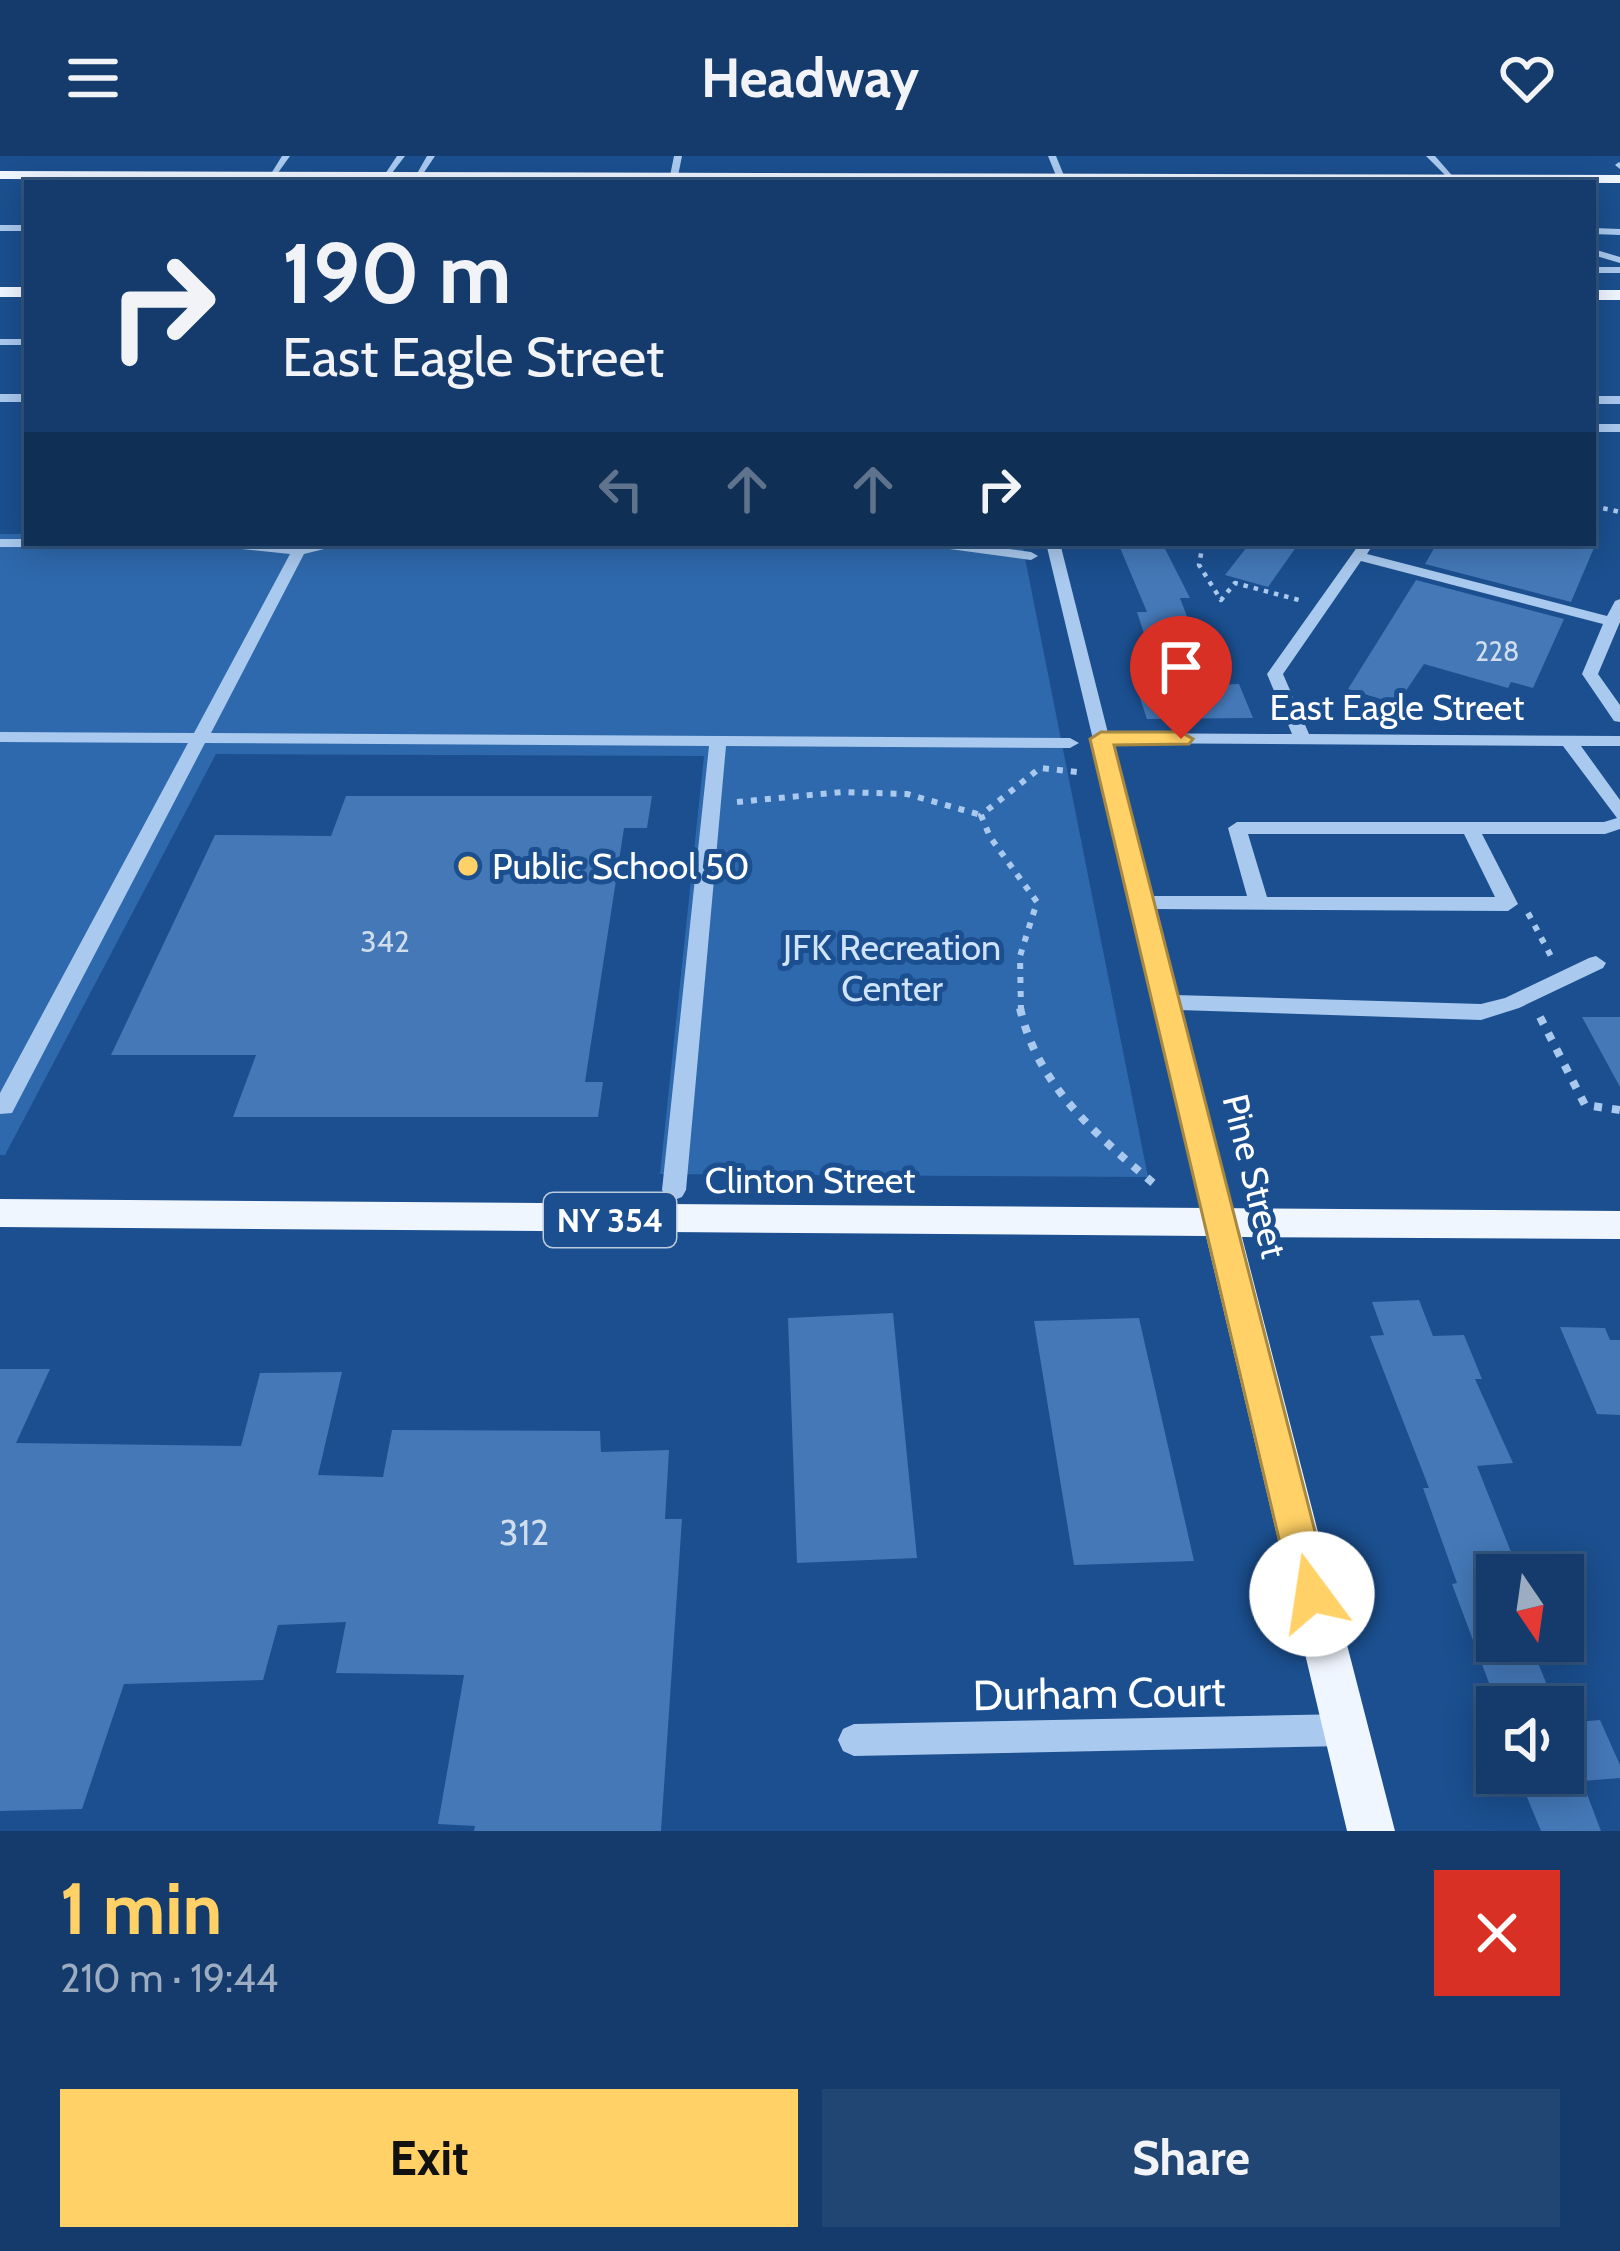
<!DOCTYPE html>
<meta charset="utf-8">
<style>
:root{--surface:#143b6b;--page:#214673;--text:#f1f3f6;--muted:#9dadc1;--line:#33557e;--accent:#ffd166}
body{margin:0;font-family:Cabin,sans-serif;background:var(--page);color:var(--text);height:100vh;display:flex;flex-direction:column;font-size:45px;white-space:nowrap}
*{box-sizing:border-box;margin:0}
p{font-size:39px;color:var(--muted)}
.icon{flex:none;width:66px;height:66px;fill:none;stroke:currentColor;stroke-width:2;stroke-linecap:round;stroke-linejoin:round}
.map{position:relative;height:1675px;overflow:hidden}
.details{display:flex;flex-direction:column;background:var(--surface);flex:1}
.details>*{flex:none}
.guide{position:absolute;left:24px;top:24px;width:1572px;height:366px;border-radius:0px;box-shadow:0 6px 30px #0003,0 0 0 3px var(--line);background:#143b6b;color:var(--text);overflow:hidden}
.needle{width:78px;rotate:167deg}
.fabs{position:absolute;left:1476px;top:1398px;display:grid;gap:24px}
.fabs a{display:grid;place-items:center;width:108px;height:108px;border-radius:0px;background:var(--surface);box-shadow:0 6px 30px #0003,0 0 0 3px var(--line);font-size:60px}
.pin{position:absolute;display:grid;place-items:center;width:102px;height:102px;color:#fff;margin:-123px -51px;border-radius:50% 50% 50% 0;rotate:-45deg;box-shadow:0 0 12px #0007}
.pin .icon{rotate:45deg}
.me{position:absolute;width:132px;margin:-66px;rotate:346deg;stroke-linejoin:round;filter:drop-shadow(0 0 9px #0008)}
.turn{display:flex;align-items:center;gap:42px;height:252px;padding:0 60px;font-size:54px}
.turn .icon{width:156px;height:156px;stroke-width:2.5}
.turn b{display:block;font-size:84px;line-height:102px}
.lanes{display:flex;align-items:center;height:114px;padding:0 60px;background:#0003;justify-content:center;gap:60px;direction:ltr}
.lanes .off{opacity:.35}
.round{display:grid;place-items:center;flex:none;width:126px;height:126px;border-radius:0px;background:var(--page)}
.overview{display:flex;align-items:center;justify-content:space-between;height:204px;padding:0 60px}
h1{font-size:72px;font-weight:700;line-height:90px;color:var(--accent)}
.primary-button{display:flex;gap:24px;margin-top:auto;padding:24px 60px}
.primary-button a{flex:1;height:138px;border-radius:0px;background:var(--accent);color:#111;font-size:48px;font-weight:700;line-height:138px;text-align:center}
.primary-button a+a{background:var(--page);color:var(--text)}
header{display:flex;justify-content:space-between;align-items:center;height:156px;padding:0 60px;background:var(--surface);font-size:54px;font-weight:700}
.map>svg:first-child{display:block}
.green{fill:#2e69ad}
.building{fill:#4478b7}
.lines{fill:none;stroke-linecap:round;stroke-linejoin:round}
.path-far2{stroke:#a9c9ee;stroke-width:4.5;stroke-dasharray:4.5 6;stroke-linecap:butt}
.path-far1{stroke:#a9c9ee;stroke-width:6;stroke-dasharray:6 8;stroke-linecap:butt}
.path{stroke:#a9c9ee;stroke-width:8;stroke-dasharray:8 10;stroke-linecap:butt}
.minor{fill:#a9c9ee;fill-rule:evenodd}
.major{fill:#f0f6ff;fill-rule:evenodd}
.route{fill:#ffd166;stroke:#a68842;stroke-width:3}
.poi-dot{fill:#ffd166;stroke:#1b4f8f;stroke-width:4.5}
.labels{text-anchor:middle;stroke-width:10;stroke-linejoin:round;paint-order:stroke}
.far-number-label{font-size:27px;fill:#d0dded}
.number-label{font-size:30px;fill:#d0dded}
.shield{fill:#1b4f8f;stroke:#bbcadd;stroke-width:3}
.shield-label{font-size:33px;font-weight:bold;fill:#fff}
.street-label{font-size:36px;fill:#fff;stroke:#1b4f8f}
.poi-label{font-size:36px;fill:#fff;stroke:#1b4f8f;text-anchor:start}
.park-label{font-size:36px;fill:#cfe3fa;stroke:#1b4f8f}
.near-number-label{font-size:36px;fill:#d0dded}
.near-street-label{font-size:42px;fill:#fff;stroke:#1b4f8f}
</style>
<header><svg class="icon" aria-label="menu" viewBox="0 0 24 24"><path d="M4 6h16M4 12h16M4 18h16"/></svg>Headway<svg class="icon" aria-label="heart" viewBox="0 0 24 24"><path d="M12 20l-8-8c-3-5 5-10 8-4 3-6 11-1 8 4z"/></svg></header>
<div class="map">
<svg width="1620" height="1675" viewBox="0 0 1620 1675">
<rect width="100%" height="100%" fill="#1b4f8f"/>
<!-- green -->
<path class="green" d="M0,378H27V387H1022L1148,1021L660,1018L704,600L216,598L5,999H0Z"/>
<!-- building -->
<g class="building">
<path d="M1118,387H1162L1190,442H1180L1213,529L1239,528L1253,562L1147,563L1136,530L1161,529L1137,456H1147Z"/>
<path d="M1250,387H1299L1268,431L1225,419Z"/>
<path d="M1437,387H1596L1571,446L1425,408Z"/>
<path d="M1416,424L1564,463L1533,532L1511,526L1508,532L1424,508L1397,548L1348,533Z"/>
<path d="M346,640H652L647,672H624L585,926H603L598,961H233L256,899H111L215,679L331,680Z"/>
<path d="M1582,861H1620V931Z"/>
<path d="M1419,1144L1433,1180L1464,1179L1482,1223H1475L1513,1307L1477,1310L1515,1406L1497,1407V1485H1529L1556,1551H1498L1452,1428L1457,1427L1423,1332H1429L1370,1180L1384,1179L1372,1146Z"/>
<path d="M893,1157L917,1402L797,1407L788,1162Z"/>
<path d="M1139,1162L1194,1405L1074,1409L1034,1165Z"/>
<path d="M1560,1171L1605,1172L1610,1184H1620V1259L1597,1258Z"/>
<path d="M0,1213H50L16,1287L241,1290L260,1217L342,1216L318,1319L383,1321L392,1274L600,1275L601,1296L669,1294L665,1363H682L661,1675H474L475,1670L438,1668L464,1519L336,1517L346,1466L278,1469L263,1524L124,1528L82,1653L0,1655Z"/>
<path d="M1600,1564L1620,1609V1622L1582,1625L1601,1675H1541L1517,1617H1563V1567Z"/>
</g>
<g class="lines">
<!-- path-far2 -->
<g class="path-far2">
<path d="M1593,350L1620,356"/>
<path d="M1203,387L1199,409L1221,444L1235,427L1299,444"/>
</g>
<!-- path-far1 -->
<g class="path-far1">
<path d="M737,646L842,636L907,638L981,659"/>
<path d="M1528,757L1553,804"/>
<path d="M1021,855L1020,800L1037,746L990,681L981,659L1040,612L1077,616"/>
</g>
<!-- path -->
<g class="path">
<path d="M1020,852C1038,932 1099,981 1159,1032"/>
<path d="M1540,861L1585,949L1620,954"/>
</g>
<!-- minor -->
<g class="minor">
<path d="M282,0H290L275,21H269Z"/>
<path d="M397,0H405L389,21H383Z"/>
<path d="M427,0H435L421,21H415Z"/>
<path d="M674,0H682L678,20L674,23L670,20Z"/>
<path d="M1048,0H1056L1067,27H1059Z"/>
<path d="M1426,0H1435L1456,24H1450Z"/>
<path d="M1619,6L1620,7V13L1615,9Z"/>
<rect x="0" y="69" width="27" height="6"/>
<path d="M1593,72L1620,73V79L1593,78Z"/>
<path d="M1593,93L1620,101V107L1593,99Z"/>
<rect x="1593" y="111" width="27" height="6"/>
<rect x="0" y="183" width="27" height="6"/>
<rect x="0" y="238" width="27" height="8"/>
<rect x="1593" y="240" width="27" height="8"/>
<rect x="1593" y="268" width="27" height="8"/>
<path d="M0,383H27V387H119L112,391H0Z"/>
<path d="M216,387L294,390L296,387H348L304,398L211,577L1070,582L1079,587L1070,592L726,590L686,1034L682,1041L674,1044L666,1041L662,1034L709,590L205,587L12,957L0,958V937L188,587L0,586V576L194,577L290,398L223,391Z"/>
<path d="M928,387H967L1031,396L1038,400L1031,404L935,391Z"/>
<path d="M1046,387H1060L1108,577L1292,578L1267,518L1360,387H1374L1367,398L1607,460L1615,445L1620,443V466L1598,518L1620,549V566L1614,565L1582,518L1603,468L1361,405L1283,518L1309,578L1620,580V590H1581L1620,644V673L1605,678H1482L1518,748L1508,755L1153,753L1175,839L1481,848L1505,842L1589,802L1596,800L1606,807L1603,812L1519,852L1481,864L1179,854L1233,1068L1230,1075L1221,1078L1212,1075L1209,1068ZM1111,587L1563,590L1617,662L1604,666H1237L1228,672L1247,740H1150ZM1248,678H1464L1495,741H1267Z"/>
<path d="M1346,1558L1357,1563L1362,1574L1357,1585L1346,1590L854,1600L843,1595L838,1584L843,1573L854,1568Z"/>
</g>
<!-- major -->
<g class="major">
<path d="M0,15L1620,19V27L0,23Z"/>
<rect x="0" y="131" width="27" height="10"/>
<rect x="1593" y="134" width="27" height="10"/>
<path d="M0,1043L1620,1055V1083L1242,1081L1395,1675H1347L1206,1080L0,1071Z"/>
</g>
</g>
<!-- route -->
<path class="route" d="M1181,576L1193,583L1189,588L1114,589L1331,1438L1326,1451L1312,1457L1298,1451L1292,1438L1090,583L1101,576Z"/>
<!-- markers -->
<circle class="poi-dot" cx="468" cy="710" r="12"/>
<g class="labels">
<!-- far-number labels -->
<g class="far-number-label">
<text x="1497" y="505">228</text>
</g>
<!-- number labels -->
<g class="number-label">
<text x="385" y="796">342</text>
</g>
<!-- shield labels -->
<rect class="shield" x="544" y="1037" width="132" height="54" rx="9"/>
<g class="shield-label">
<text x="610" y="1076">NY 354</text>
</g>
<!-- street labels -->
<g class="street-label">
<text x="1397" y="564">East Eagle Street</text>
<text transform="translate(1255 1020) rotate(76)" y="13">Pine Street</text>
<text x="810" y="1037">Clinton Street</text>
</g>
<!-- poi labels -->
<g class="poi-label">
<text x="492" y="723">Public School 50</text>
</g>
<!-- park labels -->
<g class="park-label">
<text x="892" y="804">JFK Recreation<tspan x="892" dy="41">Center</tspan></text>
</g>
<!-- near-number labels -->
<g class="near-number-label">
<text x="524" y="1389">312</text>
</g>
<!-- near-street labels -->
<g class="near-street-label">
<text transform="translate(1099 1537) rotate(-1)" y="15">Durham Court</text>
</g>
</g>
</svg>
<div class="fabs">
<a><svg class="needle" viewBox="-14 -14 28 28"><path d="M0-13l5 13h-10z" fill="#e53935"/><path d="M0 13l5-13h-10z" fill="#9dadc1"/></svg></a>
<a><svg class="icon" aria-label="sound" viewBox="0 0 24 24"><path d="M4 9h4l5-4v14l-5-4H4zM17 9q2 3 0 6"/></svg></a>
</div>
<div class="pin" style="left:1181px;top:583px;background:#d93025"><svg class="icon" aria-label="arrive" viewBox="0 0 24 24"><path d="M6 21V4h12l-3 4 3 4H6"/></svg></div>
<svg class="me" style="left:1312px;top:1438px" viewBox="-20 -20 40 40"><circle r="19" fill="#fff"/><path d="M0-13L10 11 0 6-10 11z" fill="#ffd166"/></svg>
<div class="guide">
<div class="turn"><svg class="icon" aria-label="right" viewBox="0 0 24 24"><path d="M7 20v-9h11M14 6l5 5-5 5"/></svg><div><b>190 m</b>East Eagle Street</div></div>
<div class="lanes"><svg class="icon off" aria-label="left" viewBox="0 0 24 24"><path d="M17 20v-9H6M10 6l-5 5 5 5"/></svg><svg class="icon off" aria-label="ahead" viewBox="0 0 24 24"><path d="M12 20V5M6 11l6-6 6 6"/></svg><svg class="icon off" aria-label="ahead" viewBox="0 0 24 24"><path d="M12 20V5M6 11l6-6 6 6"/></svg><svg class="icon" aria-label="right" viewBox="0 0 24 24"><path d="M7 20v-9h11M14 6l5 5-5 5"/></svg></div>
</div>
</div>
<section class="details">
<div class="overview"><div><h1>1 min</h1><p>210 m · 19:44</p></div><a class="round" style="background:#d93025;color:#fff"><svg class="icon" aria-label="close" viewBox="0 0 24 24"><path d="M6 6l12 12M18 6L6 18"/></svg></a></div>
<div class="primary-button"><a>Exit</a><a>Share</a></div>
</section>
